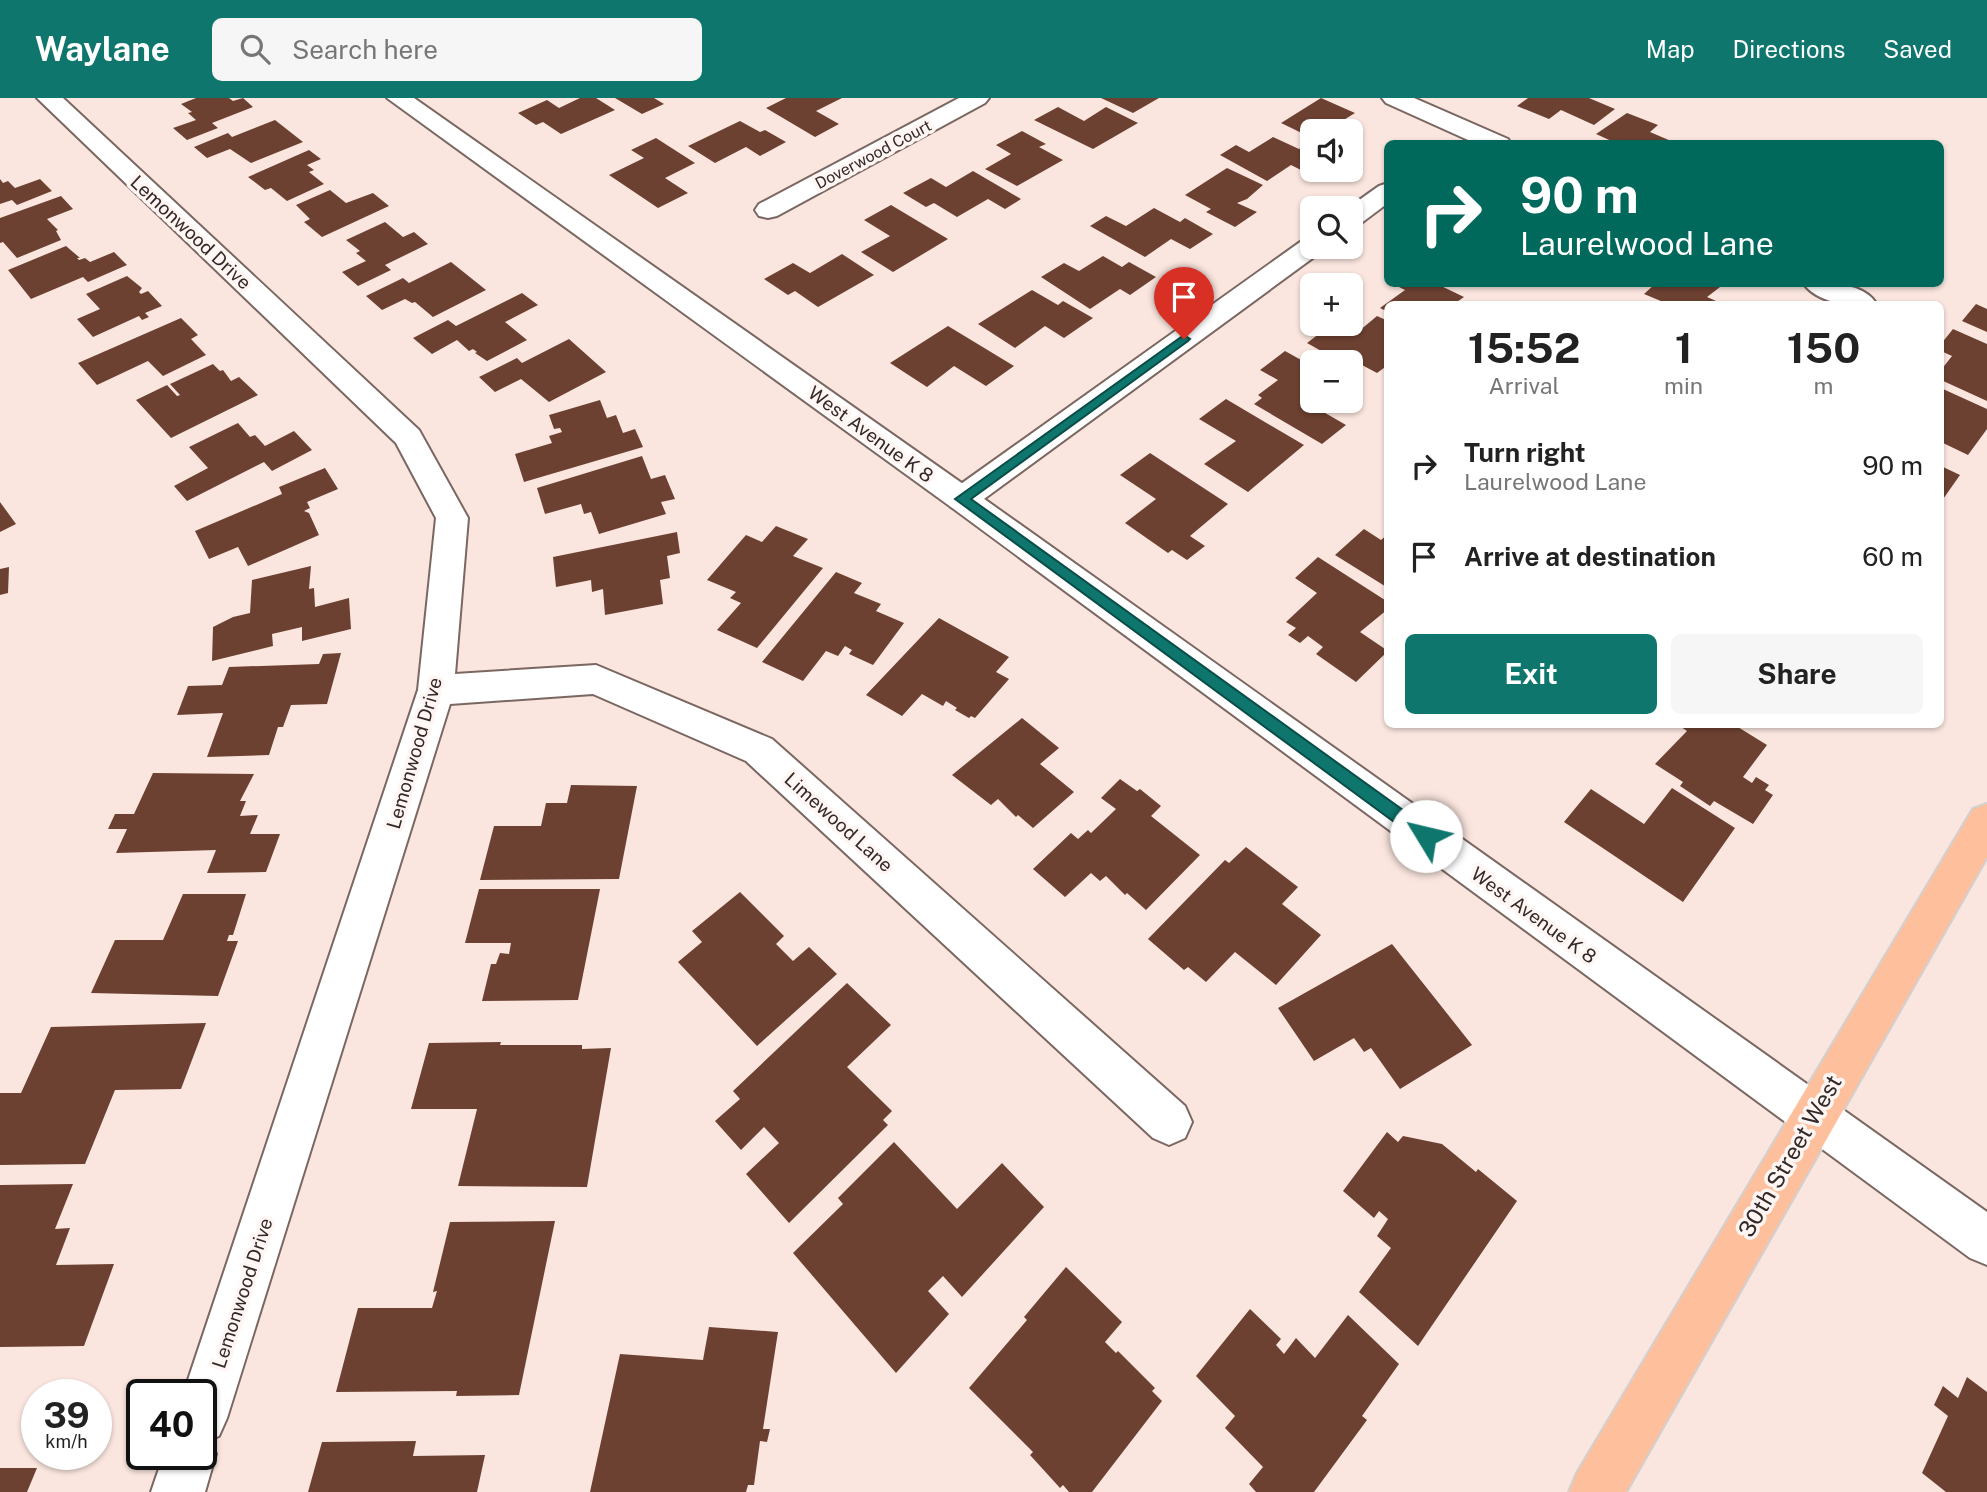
<!DOCTYPE html>
<meta charset="utf-8">
<style>
:root{--surface:#fff;--page:#f6f6f6;--text:#222;--muted:#767676;--accent:#0f766e}
body{margin:0;font-family:"Public Sans",sans-serif;background:var(--page);color:var(--text);height:100vh;display:flex;flex-direction:column;font-size:26px;white-space:nowrap}
*{box-sizing:border-box;margin:0}
p{font-size:23px;color:var(--muted)}
.icon{flex:none;width:38px;height:38px;fill:none;stroke:currentColor;stroke-width:2;stroke-linecap:round;stroke-linejoin:round}
.map{position:relative;flex:1;overflow:hidden}
.details{position:absolute;left:1384px;top:203px;width:560px;height:427px;display:flex;flex-direction:column;background:var(--surface);border-radius:10px;box-shadow:0 2px 5px #0004}
.details>*{flex:none}
.guide{position:absolute;left:1384px;top:42px;width:560px;height:147px;border-radius:10px;box-shadow:0 2px 5px #0004;background:#00695c;color:#fff;overflow:hidden}
.buttons{position:absolute;left:1300px;top:21px;display:grid;gap:14px}
.buttons a{display:grid;place-items:center;width:63px;height:63px;border-radius:10px;background:var(--surface);box-shadow:0 2px 5px #0004;font-size:35px}
.speed{position:absolute;left:21px;top:1281px;display:flex;gap:14px;font-size:35px;font-weight:700;text-align:center}
.speed>*{display:grid;place-content:center;width:91px;height:91px;border-radius:50%;background:var(--surface);box-shadow:0 2px 5px #0004;line-height:1}
.speed small{font-size:18px;font-weight:400}
.speed .limit{border:4px solid #111;border-radius:10px;background:#fff;color:#111}
.pin{position:absolute;display:grid;place-items:center;width:60px;height:60px;color:#fff;margin:-72px -30px;border-radius:50% 50% 50% 0;rotate:-45deg;box-shadow:0 0 7px #0007}
.pin .icon{rotate:45deg}
.me{position:absolute;width:77px;margin:-38px;rotate:306deg;stroke-linejoin:round;filter:drop-shadow(0 0 5px #0008)}
.turn{display:flex;align-items:center;gap:24px;height:147px;padding:0 21px;font-size:32px}
.turn .icon{width:91px;height:91px;stroke-width:2.5}
.turn b{display:block;font-size:49px;line-height:60px}
.eta{display:flex;justify-content:space-evenly;align-items:center;height:119px;text-align:center}
.eta b{font-size:42px;font-weight:700;line-height:49px}
.primary-button{display:flex;gap:14px;margin-top:auto;padding:14px 21px}
.primary-button a{flex:1;height:80px;border-radius:10px;background:var(--accent);color:#fff;font-size:28px;font-weight:700;line-height:80px;text-align:center}
.primary-button a+a{background:var(--page);color:var(--text)}
ul{padding:0;list-style:none}
li{display:flex;align-items:center;gap:21px;height:91px;padding:0 21px}
li div{flex:1}
li b{display:block;font-size:26px}
li em{font-style:normal}
header{display:flex;align-items:center;gap:42px;box-sizing:border-box;height:98px;padding:0 35px;background:var(--accent);color:#fff}
header strong{font-size:33px}
nav{display:flex;gap:38px;margin-inline-start:auto;font-size:24px}
.search{width:490px;height:63px;background:var(--page);display:flex;align-items:center;gap:18px;box-sizing:border-box;padding:0 24px;border-radius:10px;color:var(--muted);font-size:26px}
.map>svg:first-child{display:block}
.building{fill:#6d4132}
.lines{fill:none;stroke-linecap:round;stroke-linejoin:round}
.minor-casing{stroke:#7a6761;stroke-width:4}
.tertiary-casing{stroke:#7a6761;stroke-width:4}
.primary-casing{stroke:#d2d0d0;stroke-width:4}
.minor{fill:#fff;fill-rule:evenodd}
.tertiary{fill:#fff;fill-rule:evenodd}
.primary{fill:#febf9d;fill-rule:evenodd}
.route{fill:#0f766e;stroke:#0a4d48;stroke-width:2}
.labels{text-anchor:middle;stroke-width:7;stroke-linejoin:round;paint-order:stroke}
.far-street-label{font-size:16px;fill:#322a28;stroke:#fff6f3}
.street-label{font-size:19px;fill:#322a28;stroke:#fff6f3}
.near-street-label{font-size:23px;fill:#322a28;stroke:#fff6f3}
</style>
<header>
<strong>Waylane</strong>
<div class="search"><svg class="icon" aria-label="search" viewBox="0 0 24 24"><circle cx="10" cy="10" r="6"/><path d="M15 15l6 6"/></svg>Search here</div>
<nav><a>Map</a><a>Directions</a><a>Saved</a></nav>
</header>
<div class="map">
<svg width="1987" height="1394" viewBox="0 0 1987 1394">
<rect width="100%" height="100%" fill="#fbe6df"/>
<!-- building -->
<g class="building">
<path d="M196,0H229L233,3L243,0L253,9L212,25L218,30L187,42L173,30L196,22L188,15L192,14L181,6Z"/>
<path d="M580,0H596L615,12L561,36L543,24L536,27L518,15L547,2L559,10Z"/>
<path d="M615,0H654L664,6L642,16Z"/>
<path d="M786,0H842L816,13L839,26L815,39L766,10Z"/>
<path d="M1101,0H1159L1133,15Z"/>
<path d="M1321,0L1355,15L1334,28L1344,33H1312V40L1281,25Z"/>
<path d="M1528,0H1589L1615,11L1594,27L1561,12L1549,21L1517,8Z"/>
<path d="M1058,9L1084,23L1106,9L1138,25L1093,51L1034,22Z"/>
<path d="M1627,15L1658,27L1650,34L1678,46H1618L1596,36Z"/>
<path d="M275,22L303,44L251,65L230,51L207,60L194,49L228,35L232,39Z"/>
<path d="M740,23L760,34L765,32L786,44L760,58L746,49L715,65L688,48Z"/>
<path d="M1022,33L1046,46L1039,49L1063,62L1017,88L985,71L1011,56L996,47Z"/>
<path d="M1273,39L1299,51L1304,48L1312,52V73L1309,76L1291,67L1267,83L1220,57L1236,47L1249,54Z"/>
<path d="M656,40L695,65L665,80L688,95L658,110L609,77L644,60L631,52Z"/>
<path d="M309,52L321,61L307,67L314,72L309,74L324,86L287,103L271,90L265,92L248,79Z"/>
<path d="M1227,70L1263,87L1247,101L1237,105L1257,114L1235,129L1206,114L1211,111L1185,97Z"/>
<path d="M973,73L1021,101L1005,111L988,101L957,119L934,105L926,109L903,95L931,80L946,89Z"/>
<path d="M0,81L3,85L8,83L15,90L40,81L52,93L17,107L12,102L0,106Z"/>
<path d="M330,92L346,105L373,95L389,108L322,139L304,124L310,121L296,107Z"/>
<path d="M61,98L73,111L47,121L58,132L56,133L61,142L17,160L3,144L0,145V120Z"/>
<path d="M891,107L948,141L893,174L861,154L890,138L864,122Z"/>
<path d="M1154,110L1180,124L1185,120L1213,136L1190,151L1171,141L1145,159L1090,128L1106,118L1126,128Z"/>
<path d="M385,124L403,139L414,134L428,146L385,167L391,172L358,188L342,174L366,163L356,155L360,153L346,142Z"/>
<path d="M66,148L80,160H77L79,162L85,160L90,164L114,154L127,167L88,184L83,179L31,201L8,172Z"/>
<path d="M842,156L874,177L818,209L795,193L788,197L764,181L793,165L810,175Z"/>
<path d="M1103,158L1122,169L1129,164L1156,179L1130,197L1120,191L1090,211L1041,179L1064,165L1079,173Z"/>
<path d="M451,164L486,192L433,219L415,204L412,205L405,201L382,212L366,198L403,180L409,185Z"/>
<path d="M127,178L142,190L139,194L141,196L148,193L162,208L145,215L149,219L142,222L139,218L93,239L77,221L100,211L86,196Z"/>
<path d="M1393,186H1437L1464,199L1454,206H1388V214L1380,210L1405,192Z"/>
<path d="M1655,186H1724L1707,199L1723,206H1668L1644,196Z"/>
<path d="M1032,192L1058,207L1063,203L1093,220L1064,240L1045,228L1015,250L978,226Z"/>
<path d="M522,195L538,207L505,224L527,242L487,263L475,255L477,254L473,251L469,253L457,242L432,256L413,240L448,222L456,228Z"/>
<path d="M1976,206L1987,211V234L1962,223Z"/>
<path d="M1377,218L1388,223V267L1377,275L1345,258L1339,263L1307,245L1332,226L1353,238Z"/>
<path d="M181,220L198,237L191,241L206,257L163,278L148,263L97,287L78,265Z"/>
<path d="M948,228L1014,268L986,288L954,268L927,289L890,265Z"/>
<path d="M1953,231L1987,246V303L1941,282V272L1952,258L1941,253V246Z"/>
<path d="M569,241L606,274L549,304L521,281L495,294L479,279L517,260L522,265Z"/>
<path d="M1285,253L1312,268V303H1332L1320,312L1346,327L1322,346L1254,306L1262,300L1258,297L1278,282L1260,272Z"/>
<path d="M213,266L220,273L223,272L231,283L239,279L258,297L171,340L136,302L167,287L177,298L180,297L170,286Z"/>
<path d="M1943,291L1987,311V331L1968,357L1941,344Z"/>
<path d="M1226,301L1304,347L1248,394L1204,366L1236,343L1199,321Z"/>
<path d="M600,302L607,320L616,317L623,335L635,331L643,349L524,384L515,356L552,345L549,338L562,334L560,330L554,331L549,317Z"/>
<path d="M238,325L250,339L255,337L265,348L294,333L312,352L272,373L264,364L187,403L174,388L208,370L189,349Z"/>
<path d="M1150,355L1228,406L1190,438L1205,448L1187,462L1172,452L1168,455L1125,425L1156,401L1120,377Z"/>
<path d="M642,358L651,381L665,377L675,401L661,404L666,416L599,436L591,414L584,416L581,406L545,416L537,390Z"/>
<path d="M1941,368L1960,377L1941,404Z"/>
<path d="M325,370L338,391L307,404L310,410L304,413L309,415L319,437L248,468L238,449L209,461L195,433L282,396L279,389Z"/>
<path d="M0,404L16,426L0,434Z"/>
<path d="M776,428L808,441L793,458L823,470L757,550L717,532L741,505L730,500L736,494L707,482L746,437L762,444Z"/>
<path d="M1364,431L1381,442L1388,436V490L1335,457Z"/>
<path d="M677,434L680,455L667,458L670,480L660,482L663,506L605,517L603,491L592,494L591,482L556,489L553,459Z"/>
<path d="M1318,459L1388,504V511L1360,534L1388,553L1356,584L1316,556L1323,549L1308,538L1300,545L1288,537L1296,530L1286,524L1317,495L1295,480Z"/>
<path d="M311,468L309,491L314,490L315,509L349,500L351,531L302,543V529L272,536L273,548L212,563L213,529L233,519L250,515L252,482Z"/>
<path d="M9,469L8,495L0,497V471Z"/>
<path d="M836,474L862,485L854,495L881,506L876,513L904,525L873,567L849,556L852,552L845,548L838,558L826,553L803,583L762,564Z"/>
<path d="M939,520L1009,559L996,574L1009,581L975,620L971,618L969,620L955,612L957,610L946,603L943,608L922,596L902,618L866,597Z"/>
<path d="M341,555L327,606L291,607L283,629H278L269,657L207,659L223,615L177,617L188,588L222,587L229,569L319,566L323,556Z"/>
<path d="M1022,620L1059,650L1040,666L1074,694L1033,730L1018,717L1016,719L998,701L991,707L952,677Z"/>
<path d="M1677,626H1733L1767,647L1743,679L1752,685L1756,679L1769,687L1765,692L1773,697L1753,726L1714,703L1710,708L1680,688L1683,684L1655,666L1687,633Z"/>
<path d="M153,675L254,676L240,703H246L240,718L258,717L250,736H280L266,774L207,775L216,752L116,755L127,731H108L115,716H134Z"/>
<path d="M1120,681L1137,693L1140,691L1161,708L1151,718L1200,757L1146,812L1127,795L1125,797L1106,778L1100,783L1091,775L1065,799L1033,771L1071,735L1078,741L1088,732L1091,735L1116,711L1101,700Z"/>
<path d="M571,687L637,688L619,781L480,782L494,728H541L546,705H567Z"/>
<path d="M1672,690L1735,730L1683,804L1564,724L1591,691L1644,726Z"/>
<path d="M1246,749L1298,789L1282,806L1321,837L1276,887L1235,854L1206,884L1188,869L1184,872L1148,841L1225,762L1229,765Z"/>
<path d="M479,791H600L578,902L482,903L491,866H496L500,855L509,856L511,845H465Z"/>
<path d="M740,794L784,838L776,846L793,863L809,849L837,876L757,948L678,864L702,844L692,833Z"/>
<path d="M183,796H246L233,837H229L227,843H238L218,898L91,895L115,842H163Z"/>
<path d="M1392,846L1472,947L1400,991L1371,950L1364,954L1354,940L1314,963L1278,910Z"/>
<path d="M847,885L891,927L847,969L892,1013L883,1022L888,1027L789,1125L746,1076L779,1045L764,1029L741,1052L715,1023L740,1001L733,993Z"/>
<path d="M206,925L181,991L115,992L85,1066L0,1067V995H21L51,929Z"/>
<path d="M501,944L500,947H582V951L611,950L587,1089L458,1088L477,1011H411L429,945Z"/>
<path d="M1387,1034L1398,1044L1403,1038L1442,1046L1476,1074L1478,1071L1517,1103L1418,1248L1359,1194L1391,1150L1377,1138L1388,1121L1379,1113L1374,1120L1343,1093Z"/>
<path d="M894,1044L957,1111L1002,1065L1044,1109L962,1199L943,1178L928,1193L949,1216L896,1275L793,1155L843,1106L838,1100Z"/>
<path d="M73,1086L55,1131L70,1130L56,1167L114,1166L84,1248L0,1249V1087Z"/>
<path d="M555,1123L519,1297L456,1298L457,1293L336,1294L358,1210H432L437,1193L433,1194L450,1124Z"/>
<path d="M1066,1169L1122,1224L1105,1244L1116,1255L1118,1253L1155,1290L1152,1293L1162,1303L1092,1394H1069L1063,1387L1060,1390L1030,1357L1033,1354L969,1290L1027,1222L1024,1219Z"/>
<path d="M1250,1211L1281,1241L1276,1247L1284,1256L1296,1240L1315,1260L1348,1217L1399,1266L1362,1318L1367,1322L1314,1394H1256L1249,1386L1263,1369L1225,1330L1235,1318L1196,1278Z"/>
<path d="M709,1229L778,1234L763,1331H770L767,1344L760,1343L754,1387H748L746,1394H590L620,1256L703,1262Z"/>
<path d="M1967,1279L1987,1294V1394H1946L1922,1375L1948,1318L1934,1307L1943,1288L1958,1300Z"/>
<path d="M416,1343L413,1358L485,1357L477,1394H308L322,1344Z"/>
<path d="M0,1370H37L27,1394H0Z"/>
</g>
<g class="lines">
<!-- minor casing -->
<g class="minor-casing">
<g id="minor">
<path d="M37,0H63L419,332L468,420L455,576L596,567L772,641L1185,1008L1192,1024L1185,1040L1169,1047L1153,1040L746,663L593,596L450,606L227,1320L219,1338L210,1342L216,1356L205,1394H151L164,1356H201V1297H183L418,592L436,420L396,345Z"/>
<path d="M959,0H989L985,5L777,118L768,120L759,118L755,112L759,106Z"/>
<path d="M1382,0H1414L1508,41L1511,46H1477L1386,5Z"/>
<path d="M1388,85V105L1360,126L1351,128V110H1348L1379,88Z"/>
<path d="M1312,140V149H1325L1321,154L973,409L962,413L951,409L946,401L951,393L1303,142Z"/>
<path d="M1804,186C1826,184 1862,184 1876,205C1856,211 1817,205 1804,186Z"/>
</g>
</g>
<!-- tertiary casing -->
<g class="tertiary-casing">
<path id="tertiary" d="M387,0H414L973,393L1987,1114V1167L1970,1160L951,409Z"/>
</g>
<!-- primary casing -->
<g class="primary-casing">
<path id="primary" d="M1987,706V759L1626,1394H1569L1577,1375L1973,711Z"/>
</g>
<!-- minor -->
<use href="#minor" class="minor"/>
<!-- tertiary -->
<use href="#tertiary" class="tertiary"/>
<!-- primary -->
<use href="#primary" class="primary"/>
</g>
<!-- route -->
<path class="route" d="M1184,237L1190,241L1188,243L971,401L1432,733L1434,738L1432,743H1420L955,401Z"/>
<g class="labels">
<!-- far-street labels -->
<g class="far-street-label">
<text transform="translate(873 56) rotate(-28)" y="6">Doverwood Court</text>
</g>
<!-- street labels -->
<g class="street-label">
<text transform="translate(191 134) rotate(43)" y="7">Lemonwood Drive</text>
<text transform="translate(871 336) rotate(36)" y="7">West Avenue K 8</text>
<text transform="translate(414 655) rotate(-74)" y="7">Lemonwood Drive</text>
<text transform="translate(839 724) rotate(42)" y="7">Limewood Lane</text>
<text transform="translate(1534 817) rotate(36)" y="7">West Avenue K 8</text>
<text transform="translate(242 1195) rotate(-72)" y="7">Lemonwood Drive</text>
</g>
<!-- near-street labels -->
<g class="near-street-label">
<text transform="translate(1790 1058) rotate(-60)" y="8">30th Street West</text>
</g>
</g>
</svg>
<div class="buttons">
<a><svg class="icon" aria-label="sound" viewBox="0 0 24 24"><path d="M4 9h4l5-4v14l-5-4H4zM17 9q2 3 0 6"/></svg></a>
<a><svg class="icon" aria-label="search" viewBox="0 0 24 24"><circle cx="10" cy="10" r="6"/><path d="M15 15l6 6"/></svg></a>
<a>+</a>
<a>−</a>
</div>
<div class="speed"><div>39<small>km/h</small></div><div class="limit">40</div></div>
<div class="pin" style="left:1184px;top:241px;background:#d93025"><svg class="icon" aria-label="arrive" viewBox="0 0 24 24"><path d="M6 21V4h12l-3 4 3 4H6"/></svg></div>
<svg class="me" style="left:1426px;top:738px" viewBox="-20 -20 40 40"><circle r="19" fill="#fff"/><path d="M0-13L10 11 0 6-10 11z" fill="#0f766e"/></svg>
<div class="guide">
<div class="turn"><svg class="icon" aria-label="right" viewBox="0 0 24 24"><path d="M7 20v-9h11M14 6l5 5-5 5"/></svg><div><b>90 m</b>Laurelwood Lane</div></div>
</div>
<section class="details">
<div class="eta">
<div><b>15:52</b><p>Arrival</p></div>
<div><b>1</b><p>min</p></div>
<div><b>150</b><p>m</p></div>
</div>
<ul>
<li><svg class="icon" aria-label="right" viewBox="0 0 24 24"><path d="M7 20v-9h11M14 6l5 5-5 5"/></svg><div><b>Turn right</b><p>Laurelwood Lane</p></div><em>90 m</em></li>
<li><svg class="icon" aria-label="arrive" viewBox="0 0 24 24"><path d="M6 21V4h12l-3 4 3 4H6"/></svg><div><b>Arrive at destination</b></div><em>60 m</em></li>
</ul>
<div class="primary-button"><a>Exit</a><a>Share</a></div>
</section>
</div>
